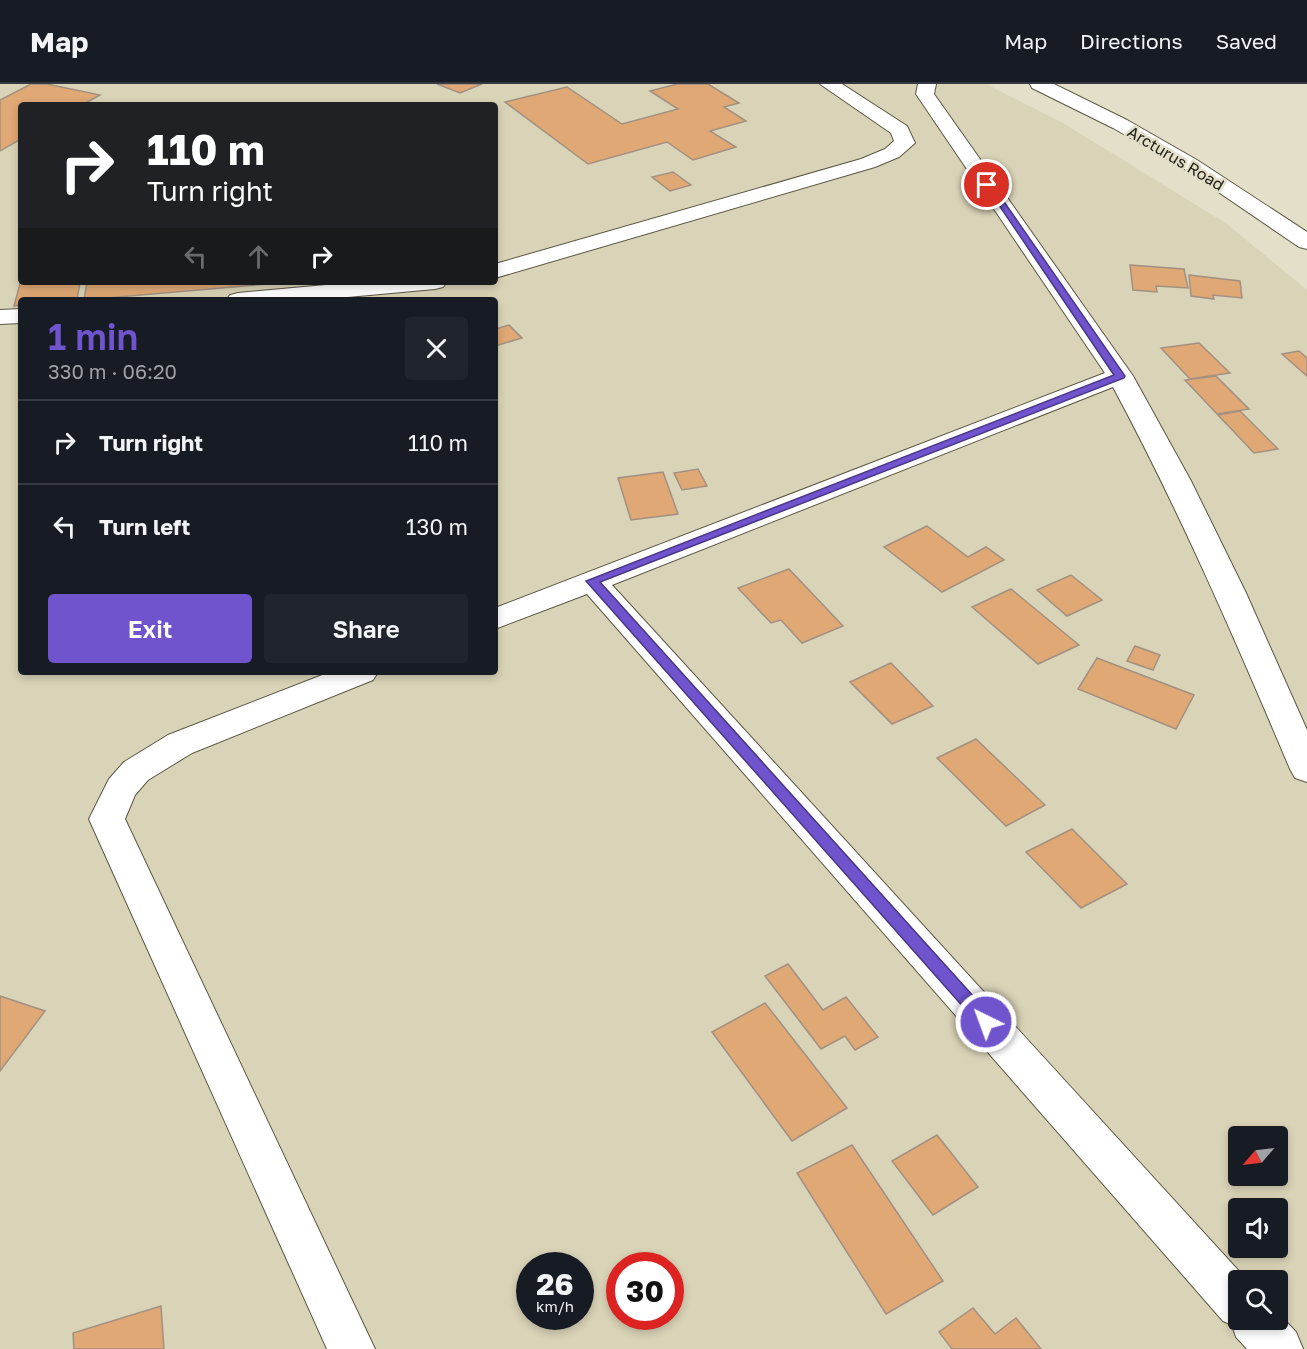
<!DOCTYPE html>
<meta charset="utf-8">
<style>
:root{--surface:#171b24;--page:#20242c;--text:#f1f3f6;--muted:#9ea1a6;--line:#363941;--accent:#7054ce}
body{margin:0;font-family:"Golos Text",sans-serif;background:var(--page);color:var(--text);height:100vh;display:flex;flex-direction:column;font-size:22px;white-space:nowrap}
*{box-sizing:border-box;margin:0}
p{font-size:20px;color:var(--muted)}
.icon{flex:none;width:33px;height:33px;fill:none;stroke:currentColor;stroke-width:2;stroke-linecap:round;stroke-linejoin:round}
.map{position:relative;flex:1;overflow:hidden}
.side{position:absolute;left:18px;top:213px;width:480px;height:378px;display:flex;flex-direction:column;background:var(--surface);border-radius:6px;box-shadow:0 3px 9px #0003}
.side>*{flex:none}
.banner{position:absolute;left:18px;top:18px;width:480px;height:183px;border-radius:6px;box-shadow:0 3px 9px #0003;background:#202124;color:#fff;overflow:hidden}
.needle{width:39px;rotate:242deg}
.buttons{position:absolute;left:1228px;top:1042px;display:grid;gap:12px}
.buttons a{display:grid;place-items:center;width:60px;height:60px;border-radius:6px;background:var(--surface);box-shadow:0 3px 9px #0003;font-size:30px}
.speed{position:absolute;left:516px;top:1168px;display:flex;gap:12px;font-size:30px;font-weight:700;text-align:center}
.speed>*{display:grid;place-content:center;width:78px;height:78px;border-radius:50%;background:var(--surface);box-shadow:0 3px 9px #0003;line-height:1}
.speed small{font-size:15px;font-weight:400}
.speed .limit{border:9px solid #d22;background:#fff;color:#111}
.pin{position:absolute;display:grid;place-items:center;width:51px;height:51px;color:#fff;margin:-26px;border:3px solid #fff;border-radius:50%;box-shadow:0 2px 6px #0007}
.me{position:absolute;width:66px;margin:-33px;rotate:318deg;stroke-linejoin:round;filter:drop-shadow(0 0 4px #0008)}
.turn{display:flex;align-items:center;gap:21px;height:126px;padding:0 30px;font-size:27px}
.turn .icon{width:78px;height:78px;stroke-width:2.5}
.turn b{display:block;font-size:42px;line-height:51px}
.lanes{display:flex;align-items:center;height:57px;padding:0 30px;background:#0003;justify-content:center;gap:30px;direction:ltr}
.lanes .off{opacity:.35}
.round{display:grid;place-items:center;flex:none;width:63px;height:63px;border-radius:6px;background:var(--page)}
.overview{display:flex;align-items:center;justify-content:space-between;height:102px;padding:0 30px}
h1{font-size:36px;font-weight:600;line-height:45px;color:var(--accent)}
.button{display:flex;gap:12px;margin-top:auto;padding:12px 30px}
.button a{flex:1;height:69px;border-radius:6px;background:var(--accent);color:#fff;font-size:24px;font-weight:600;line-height:69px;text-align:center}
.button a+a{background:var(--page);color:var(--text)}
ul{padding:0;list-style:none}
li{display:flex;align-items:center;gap:18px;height:84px;padding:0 30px;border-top:2px solid var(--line)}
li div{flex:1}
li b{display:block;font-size:22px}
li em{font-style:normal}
header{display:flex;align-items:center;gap:36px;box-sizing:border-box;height:84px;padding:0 30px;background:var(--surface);border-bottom:2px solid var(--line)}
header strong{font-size:28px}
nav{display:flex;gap:33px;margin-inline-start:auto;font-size:21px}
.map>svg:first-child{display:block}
.built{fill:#d9d3b7;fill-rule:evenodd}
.building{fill:#dfa874;stroke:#a29182;stroke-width:1.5}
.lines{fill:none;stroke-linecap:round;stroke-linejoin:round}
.minor-casing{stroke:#5b5744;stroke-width:2}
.major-casing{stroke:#5b5744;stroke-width:2}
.minor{fill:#fff;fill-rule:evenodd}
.major{fill:#fff;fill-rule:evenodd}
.route{fill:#7054ce;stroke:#493786;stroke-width:1.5}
.labels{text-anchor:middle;stroke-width:5;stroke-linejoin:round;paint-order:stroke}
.far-street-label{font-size:16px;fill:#232119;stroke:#e3dfc9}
</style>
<header>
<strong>Map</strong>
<nav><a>Map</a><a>Directions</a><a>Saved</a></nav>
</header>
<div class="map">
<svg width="1307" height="1265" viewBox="0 0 1307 1265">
<rect width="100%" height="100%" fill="#e3dfc9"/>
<!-- built -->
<path class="built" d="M0,0H986L1063,39L1227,140L1307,206V1265H0ZM21,21H495V198H21ZM21,216H495V588H21ZM1239,1053H1278V1092H1239ZM1239,1125H1278V1164H1239ZM530,1182H580V1233H530ZM620,1182H670V1233H620ZM1239,1197H1278V1236H1239Z"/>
<!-- building -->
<g class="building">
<path d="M31,0H47L100,11L82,21H21V55L0,67V16Z"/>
<path d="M437,0H482L460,9Z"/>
<path d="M677,0H708L739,19L724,23L746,37L710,47L736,63L693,76L667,58L588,80L505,18L567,3L622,40L678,25L650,7Z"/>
<path d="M673,88L691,101L670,107L652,93Z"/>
<path d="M1130,181L1184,185L1188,204L1156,202L1157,208L1133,206Z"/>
<path d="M1189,191L1240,197L1242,214L1213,211L1214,215L1191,212Z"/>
<path d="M21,196V198H80L77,216H21V221L14,222Z"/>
<path d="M87,198H289L84,216Z"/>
<path d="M509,241L522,254L495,262V245Z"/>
<path d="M1199,259L1230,289L1190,295L1161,264Z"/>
<path d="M1299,267L1307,274V292L1282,270Z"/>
<path d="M1216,292L1249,325L1217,330L1185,296Z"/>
<path d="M1240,327L1278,365L1254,369L1218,331Z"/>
<path d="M698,385L707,402L682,406L674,389Z"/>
<path d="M663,388L678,430L631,436L618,394Z"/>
<path d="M927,442L968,473L986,463L1004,476L942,508L884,463Z"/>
<path d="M789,485L843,542L802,559L781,536L771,539L738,504Z"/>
<path d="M1071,491L1102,516L1067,532L1037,506Z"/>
<path d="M1011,505L1079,561L1038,580L972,523Z"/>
<path d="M1135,562L1160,571L1153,586L1127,577Z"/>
<path d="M1097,574L1194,611L1176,645L1078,605Z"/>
<path d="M891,579L933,622L892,640L850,598Z"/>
<path d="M976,655L1045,721L1006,742L937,674Z"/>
<path d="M1072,745L1127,800L1081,824L1026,768Z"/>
<path d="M788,880L823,926L846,913L878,953L855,966L845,952L821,965L765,892Z"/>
<path d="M0,912L45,927L0,987Z"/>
<path d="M765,919L847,1024L792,1057L712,948Z"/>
<path d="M937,1051L978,1103L933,1131L892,1077Z"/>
<path d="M852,1061L943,1197L886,1230L797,1089Z"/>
<path d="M161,1222L164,1265H74L73,1249Z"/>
<path d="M973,1224L995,1250L1016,1234L1041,1265H952L939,1248Z"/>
</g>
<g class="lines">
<!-- minor casing -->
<g class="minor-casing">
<g id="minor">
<path d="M820,0H842L907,42L915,59L899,73L875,83L495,194V180L861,75L885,65L894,57L891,49Z"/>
<path d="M918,0H936L934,10L1133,292L1191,397L1246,509L1307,646V698L1295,694L1290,685C1235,555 1180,428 1113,303L612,501L1248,1197H1239V1236H1278V1229L1296,1248L1303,1265H1247L1236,1253L1232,1241L1223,1237L587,510L495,545V524L1105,289L916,10Z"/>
<path d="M359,198H447L443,203L435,205L315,216H226L230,211L238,209Z"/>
<path d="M21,225V239L0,240V226Z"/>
<path d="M330,588H378L373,596L192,669L148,696L135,711L125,735L375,1265H327L89,735L109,695L124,678L168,651Z"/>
</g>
</g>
<!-- major casing -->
<g class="major-casing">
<path id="major" d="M1030,0H1054L1127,36L1197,76L1307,148V165L1299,163L1183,84L1113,44L1032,4Z"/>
</g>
<!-- minor -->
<use href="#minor" class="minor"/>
<!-- major -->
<use href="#major" class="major"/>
</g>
<!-- route -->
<path class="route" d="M984,99H991L1125,292L1124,294L600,498L992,933L995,938L992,943L986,946L981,943L586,497L1114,291Z"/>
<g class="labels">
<!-- far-street labels -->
<g class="far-street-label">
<text transform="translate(1176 74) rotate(31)" y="6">Arcturus Road</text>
</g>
</g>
</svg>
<div class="buttons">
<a><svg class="needle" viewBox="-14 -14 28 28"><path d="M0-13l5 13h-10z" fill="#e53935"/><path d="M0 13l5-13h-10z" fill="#9ea1a6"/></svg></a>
<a><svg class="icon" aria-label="sound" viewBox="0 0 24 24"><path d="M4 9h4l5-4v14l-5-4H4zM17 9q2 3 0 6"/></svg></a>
<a><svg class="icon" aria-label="search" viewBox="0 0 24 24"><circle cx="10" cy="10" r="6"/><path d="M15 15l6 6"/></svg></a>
</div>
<div class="speed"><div>26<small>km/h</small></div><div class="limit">30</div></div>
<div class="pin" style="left:987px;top:101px;background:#d93025"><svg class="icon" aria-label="arrive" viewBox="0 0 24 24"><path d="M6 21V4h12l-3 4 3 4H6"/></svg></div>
<svg class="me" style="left:986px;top:938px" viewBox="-20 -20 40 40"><circle r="17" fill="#7054ce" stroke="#fff" stroke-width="3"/><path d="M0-11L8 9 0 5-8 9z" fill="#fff"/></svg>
<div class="banner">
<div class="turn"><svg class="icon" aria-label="right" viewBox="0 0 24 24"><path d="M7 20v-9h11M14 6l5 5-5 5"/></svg><div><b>110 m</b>Turn right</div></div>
<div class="lanes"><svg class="icon off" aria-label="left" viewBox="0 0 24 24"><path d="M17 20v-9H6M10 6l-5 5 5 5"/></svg><svg class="icon off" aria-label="ahead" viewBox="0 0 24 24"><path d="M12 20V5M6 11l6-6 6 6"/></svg><svg class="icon" aria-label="right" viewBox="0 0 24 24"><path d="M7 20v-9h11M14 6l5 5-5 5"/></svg></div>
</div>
<section class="side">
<div class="overview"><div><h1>1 min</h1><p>330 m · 06:20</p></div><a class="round"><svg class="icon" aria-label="close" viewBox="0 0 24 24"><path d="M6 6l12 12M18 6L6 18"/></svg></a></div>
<ul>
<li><svg class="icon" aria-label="right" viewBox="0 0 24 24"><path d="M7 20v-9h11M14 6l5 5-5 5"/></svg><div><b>Turn right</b></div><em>110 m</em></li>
<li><svg class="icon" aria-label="left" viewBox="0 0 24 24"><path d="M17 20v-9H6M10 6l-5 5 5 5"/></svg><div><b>Turn left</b></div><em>130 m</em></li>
</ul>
<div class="button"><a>Exit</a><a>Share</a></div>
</section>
</div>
